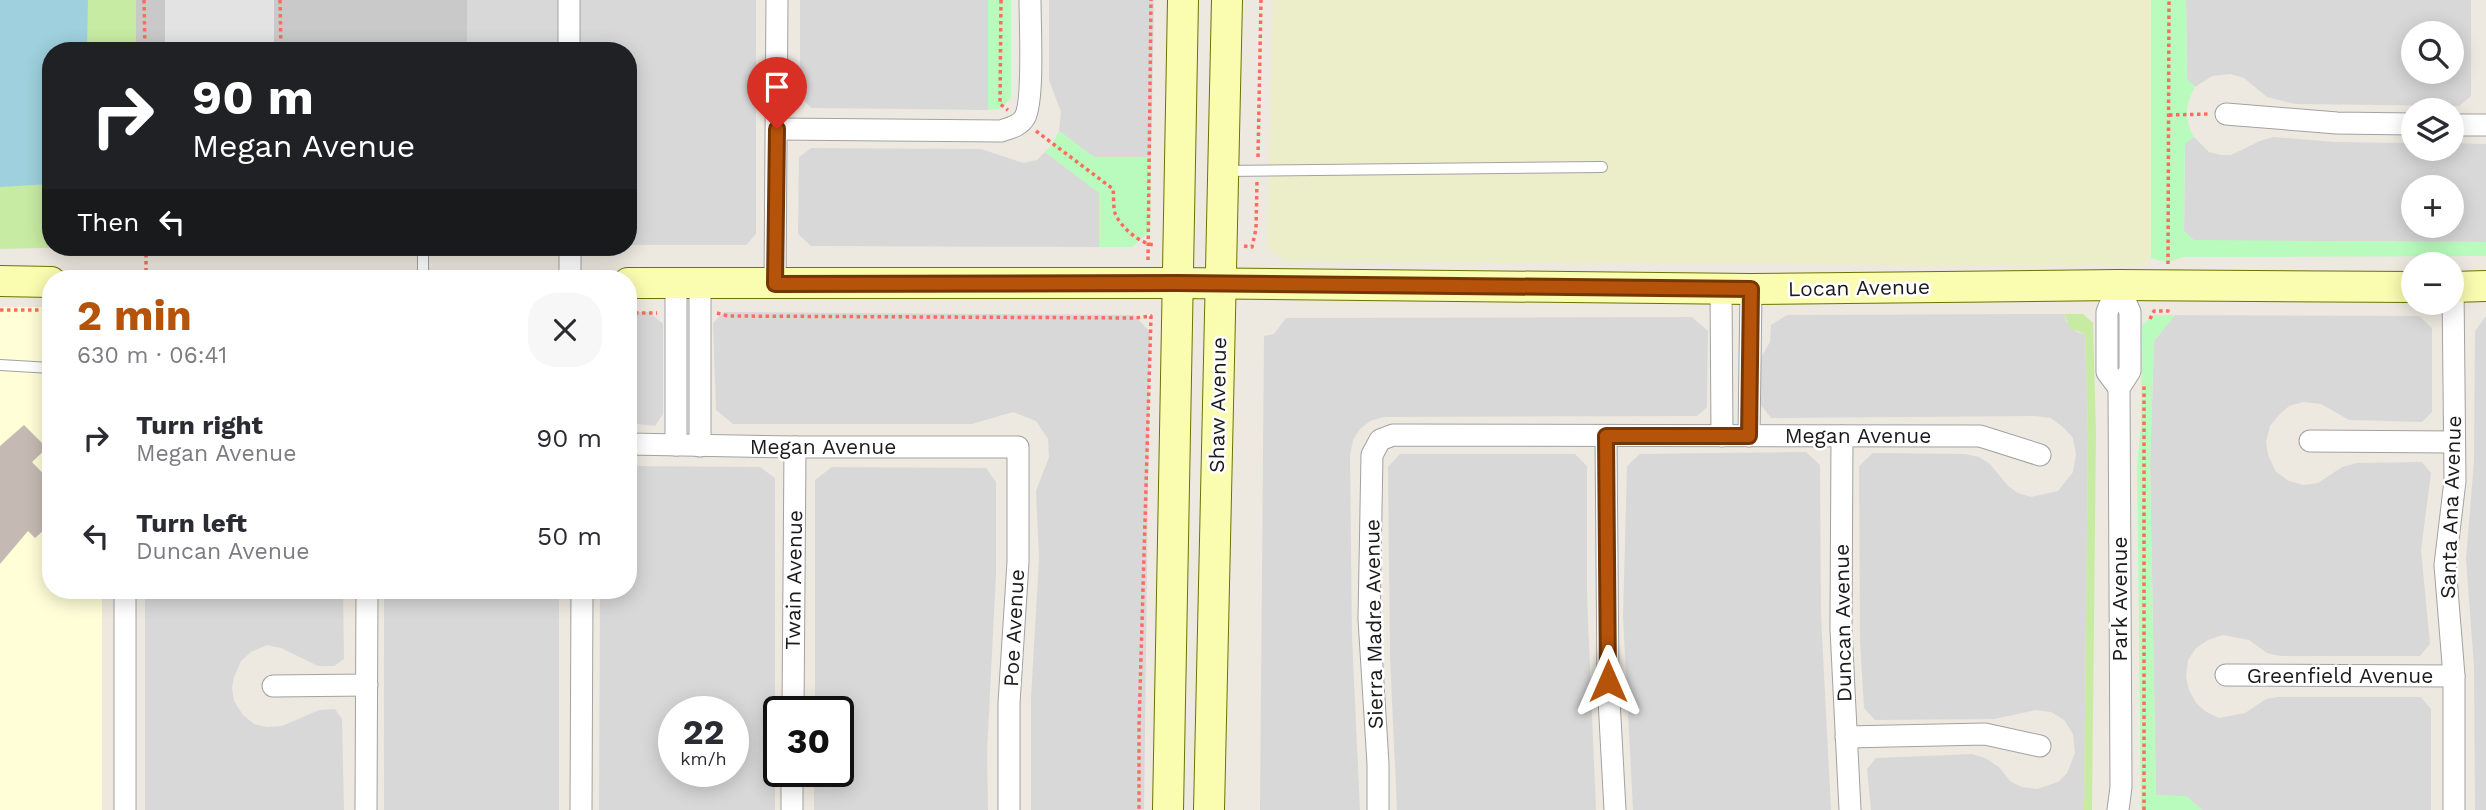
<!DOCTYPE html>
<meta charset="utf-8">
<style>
:root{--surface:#fff;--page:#f7f7f7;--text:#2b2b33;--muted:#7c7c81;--accent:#b45309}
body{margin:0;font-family:"Work Sans",sans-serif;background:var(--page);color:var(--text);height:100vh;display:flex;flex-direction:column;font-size:26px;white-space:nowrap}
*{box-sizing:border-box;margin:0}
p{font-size:23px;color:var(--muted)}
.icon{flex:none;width:38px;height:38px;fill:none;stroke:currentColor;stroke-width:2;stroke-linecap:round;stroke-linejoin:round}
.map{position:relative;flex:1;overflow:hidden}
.panel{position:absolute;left:42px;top:270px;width:595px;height:329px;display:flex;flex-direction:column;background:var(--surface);border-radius:28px;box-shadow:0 4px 18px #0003}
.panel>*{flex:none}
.top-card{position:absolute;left:42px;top:42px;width:595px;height:214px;border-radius:28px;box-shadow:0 4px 18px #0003;background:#202124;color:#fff;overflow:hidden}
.fabs{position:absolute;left:2401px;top:21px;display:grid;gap:14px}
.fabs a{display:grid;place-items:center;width:63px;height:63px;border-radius:50%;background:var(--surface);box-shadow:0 4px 18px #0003;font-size:35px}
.speed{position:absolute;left:658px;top:696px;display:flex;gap:14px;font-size:35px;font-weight:700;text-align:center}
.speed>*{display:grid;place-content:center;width:91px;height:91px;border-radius:50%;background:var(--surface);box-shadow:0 4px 18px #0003;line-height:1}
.speed small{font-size:18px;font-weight:400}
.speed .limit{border:4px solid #111;border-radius:10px;background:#fff;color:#111}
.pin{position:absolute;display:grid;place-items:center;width:60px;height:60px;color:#fff;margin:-72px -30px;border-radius:50% 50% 50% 0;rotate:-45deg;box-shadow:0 0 7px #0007}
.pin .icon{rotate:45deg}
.me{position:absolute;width:77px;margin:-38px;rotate:0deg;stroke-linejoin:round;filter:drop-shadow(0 0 5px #0008)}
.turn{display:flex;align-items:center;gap:24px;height:147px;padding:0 35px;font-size:32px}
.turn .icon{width:91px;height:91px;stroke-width:2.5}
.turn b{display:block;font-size:49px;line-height:60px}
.then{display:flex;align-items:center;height:66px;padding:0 35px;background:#0003;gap:14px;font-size:26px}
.round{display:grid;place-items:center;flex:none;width:74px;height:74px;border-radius:28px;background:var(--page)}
.summary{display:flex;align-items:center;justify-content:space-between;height:119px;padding:0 35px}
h1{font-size:42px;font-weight:700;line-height:52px;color:var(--accent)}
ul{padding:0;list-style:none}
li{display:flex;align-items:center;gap:21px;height:98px;padding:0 35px}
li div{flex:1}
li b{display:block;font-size:26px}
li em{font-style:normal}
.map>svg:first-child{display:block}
.residential{fill:#d9d8d8;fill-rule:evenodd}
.education{fill:#fffed7}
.religious{fill:#c9c9c9}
.farmland{fill:#eceeca}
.grass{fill:#c8eba3}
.park{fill:#b9fbbd}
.parking{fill:#e3e3e3}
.water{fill:#9ed1dd}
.building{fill:#c5bab3}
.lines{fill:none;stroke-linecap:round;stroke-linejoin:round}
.lane-casing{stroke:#a2a2a2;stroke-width:12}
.street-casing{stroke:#a2a2a2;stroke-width:23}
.secondary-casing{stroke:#6b7400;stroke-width:32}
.path{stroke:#ff6b5f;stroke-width:3.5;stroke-dasharray:3.5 3.5;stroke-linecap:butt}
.lane{stroke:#fff;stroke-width:10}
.street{stroke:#fff;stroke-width:21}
.secondary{stroke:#fafcb0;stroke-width:30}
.route-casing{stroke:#753606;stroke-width:18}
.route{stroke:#b45309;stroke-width:12}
.labels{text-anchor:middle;stroke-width:5;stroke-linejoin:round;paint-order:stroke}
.street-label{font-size:21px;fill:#1b1b1b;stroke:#fff}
</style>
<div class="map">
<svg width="2486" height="810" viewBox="0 0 2486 810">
<rect width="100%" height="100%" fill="#ede9e0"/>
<!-- residential -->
<g class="residential">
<path d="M467,0H756V234L746,245H628V51H467Z"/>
<path d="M800,0H988V110L811,108L800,96Z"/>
<path d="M1049,0H1154L1151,157H1094L1059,131L1061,112L1049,80Z"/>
<path d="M2186,0H2471V96L2459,106L2295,104L2267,97L2244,78L2230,74L2212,76L2195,87L2187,79ZM2413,33H2452V72H2413Z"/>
<path d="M2194,137L2209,152L2221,155H2231L2260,141L2273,137L2334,142L2413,143V149H2452V143L2486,144V242L2194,241L2184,231L2185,143ZM2413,187H2452V226H2413Z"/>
<path d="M811,148L981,149L1023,163L1037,160L1045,152L1100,193L1099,247L811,246L798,234L799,157Z"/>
<path d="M628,312H649L663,324V414L655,426L628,423Z"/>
<path d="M724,312L1134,315L1150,332L1144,810H1031V698L1039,559L1036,491L1049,457L1048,439L1036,421L1013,412L972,424H733L716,410L713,323Z"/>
<path d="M2064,314L2066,321L2077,332L2085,334L2088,432L2084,810H1871L1867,769L1876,758L1972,754L1985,758L1999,767L2010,781L2022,787L2037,789L2058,782L2067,773L2075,753L2073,734L2064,720L2051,712L2036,710L1994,719L1875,720L1864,708L1860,641L1859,466L1873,453L1965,454L1979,457L1990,464L2008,486L2018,493L2031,497L2058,491L2073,472L2076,454L2073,438L2064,428L2051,418L2035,416L1771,418L1761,405L1760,359L1770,342L1771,325L1787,315Z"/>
<path d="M2175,315L2419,316L2432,328V412L2422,422L2349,420L2321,404L2303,402L2289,406L2280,414L2270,426L2266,442L2268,455L2276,472L2289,481L2304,485L2318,483L2342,467L2357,463L2422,462L2431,473L2421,550L2430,644L2420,656H2280L2267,653L2249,640L2223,635L2208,640L2196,648L2188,660L2186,677L2189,690L2196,703L2205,711L2219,718L2245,713L2266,699L2278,697H2421L2431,709V810H2202L2186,796H2156L2150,466L2154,341Z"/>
<path d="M2486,316V810H2475L2474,667L2466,559L2474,461L2475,331Z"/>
<path d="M1692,317L1708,331L1707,407L1697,416L1384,417L1370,421L1360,429L1353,440L1350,455L1352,637L1360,810H1260L1264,336L1274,334L1286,318Z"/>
<path d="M1806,452L1820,465L1821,615L1831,810H1633L1623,617L1627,466L1640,454Z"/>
<path d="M1400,454H1575L1587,466V595L1596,810H1397L1390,658L1388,467Z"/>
<path d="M628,466L760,467L775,478V810H599L600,590H628ZM733,712V772H674V712Z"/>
<path d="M832,467L986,468L996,482V574L987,752L988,810H814V772H838V712H815V480Z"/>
<path d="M145,590H343L344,659L334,666H318L281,648L267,645L251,652L241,661L234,677L232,688L234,701L243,715L254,724L267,727L282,726L319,710L335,709L342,719L344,810H145Z"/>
<rect x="384" y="590" width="175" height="220"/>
</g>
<!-- education -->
<path class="education" d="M0,307H51V590H102V810H0Z"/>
<!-- religious -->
<rect class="religious" x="136" y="0" width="331" height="51"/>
<!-- farmland -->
<path class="farmland" d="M1273,0H2151V258L2144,266L1287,262L1267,248Z"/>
<!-- grass -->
<g class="grass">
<path d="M0,0H136V51H51V247H85L0,249Z"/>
<path d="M2064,314H2083L2093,323L2096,432L2092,810H2084L2088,432L2085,334L2070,328Z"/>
</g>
<!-- park -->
<g class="park">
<path d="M988,0H1011V98L1000,109L988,110Z"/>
<path d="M2151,0H2186L2187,79L2195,87C2185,105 2184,118 2194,137L2185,144L2184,231L2194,240L2486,242V256L2182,257C2172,263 2162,262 2151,258Z"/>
<path d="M1059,131L1094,157H1151L1150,231L1132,247H1099V193L1045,152L1051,146Z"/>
<path d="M2153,315H2175L2154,341L2150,466L2156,795L2186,796L2202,810H2141L2137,466L2141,426L2142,325Z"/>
</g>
<!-- parking -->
<path class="parking" d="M165,0H274V46L258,47V51H165Z"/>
<!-- water -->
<path class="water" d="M0,0H88L87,51H51V184L0,187Z"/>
<!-- building -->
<path class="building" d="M24,425L47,448L32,462L51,482V524L35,538L28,531L0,564V446Z"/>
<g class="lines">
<!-- lane casing -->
<g class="lane-casing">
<g id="lane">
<path d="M1224,171L1602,167"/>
<path d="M423,278V247"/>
<path d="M0,365L51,368"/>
</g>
</g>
<!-- street casing -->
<g class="street-casing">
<g id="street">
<path d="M569,0V51"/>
<path d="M2226,114L2337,123L2413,124"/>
<path d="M2452,125H2486"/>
<path d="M777,129L1001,131C1010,128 1020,126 1025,117C1034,100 1030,24 1030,0"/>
<path d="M570,247V278"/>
<path d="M676,283V445"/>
<path d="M700,283V446"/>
<path d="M775,284L777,0"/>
<path d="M2118,285L2107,312V372L2119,388"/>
<path d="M2453,287L2455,481L2445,565L2454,676V810"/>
<path d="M1721,288L1722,436"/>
<path d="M1606,436L1608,681L1615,810"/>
<path d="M1749,436L1751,289"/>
<path d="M1842,436L1841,629L1850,810"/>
<path d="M2310,441L2454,442"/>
<path d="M628,444L795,447H1018V562L1009,703V810"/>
<path d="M125,590V810"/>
<path d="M2226,675L2454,676"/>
<path d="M273,686L367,685"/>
<path d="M793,712L795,447"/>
<path d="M1846,737L1985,734L2040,746"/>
<path d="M366,810L367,590"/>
<path d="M581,810L582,590"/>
<path d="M792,810V772"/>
<path d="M1378,810V764L1369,619L1372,455L1380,440L1393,435L1980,436L2040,455"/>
<path d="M2118,810L2121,787L2119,388L2130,371V312L2118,285"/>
</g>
</g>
<!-- secondary casing -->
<g class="secondary-casing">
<g id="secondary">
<path d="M0,281L51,282"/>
<path d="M628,283H1178L1751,289L2118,285L2413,287"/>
<path d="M2452,287L2486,286"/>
<path d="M1168,810L1183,0"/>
<path d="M1209,810L1227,0"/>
</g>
</g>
<!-- path -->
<g class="path">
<path d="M144,0L145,51"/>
<path d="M280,0L281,51"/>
<path d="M1001,0L1000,104L1008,110"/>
<path d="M2169,115L2209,114"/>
<path d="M1036,131L1113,189C1114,197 1113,206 1115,213C1120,227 1141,245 1156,245"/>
<path d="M1258,157L1261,0"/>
<path d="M1244,246L1252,247L1256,229L1257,182"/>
<path d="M146,247V278"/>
<path d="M1148,260L1151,0"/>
<path d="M2168,264L2169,0"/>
<path d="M0,310H51"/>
<path d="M628,313H657"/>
<path d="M717,313L728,316L1135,318L1151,316L1139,726V810"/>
<path d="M2150,319L2154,311H2168V307"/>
<path d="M2144,810V384"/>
</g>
<!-- lane -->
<use href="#lane" class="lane"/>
<!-- street -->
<use href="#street" class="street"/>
<!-- secondary -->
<use href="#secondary" class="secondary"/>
</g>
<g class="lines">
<!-- route casing -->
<g class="route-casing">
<path id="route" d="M777,129L775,284L1178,283L1751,289L1749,436H1606L1608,681"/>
</g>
<!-- route -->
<use href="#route" class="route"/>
</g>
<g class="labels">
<!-- street labels -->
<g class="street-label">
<text transform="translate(1859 288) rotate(-1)" y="7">Locan Avenue</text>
<text transform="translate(1218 405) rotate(-89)" y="7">Shaw Avenue</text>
<text x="1858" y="443">Megan Avenue</text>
<text x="823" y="454">Megan Avenue</text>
<text transform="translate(2451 507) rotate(-88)" y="7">Santa Ana Avenue</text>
<text transform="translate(794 580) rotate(-89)" y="7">Twain Avenue</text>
<text transform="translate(2120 599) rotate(-90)" y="7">Park Avenue</text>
<text transform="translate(1843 623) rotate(-91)" y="7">Duncan Avenue</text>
<text transform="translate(1374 624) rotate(-91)" y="7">Sierra Madre Avenue</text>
<text transform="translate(1014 628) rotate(-87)" y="7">Poe Avenue</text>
<text x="2340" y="683">Greenfield Avenue</text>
</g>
</g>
</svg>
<div class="fabs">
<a><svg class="icon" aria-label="search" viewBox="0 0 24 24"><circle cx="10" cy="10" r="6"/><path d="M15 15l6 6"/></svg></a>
<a><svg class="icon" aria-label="layers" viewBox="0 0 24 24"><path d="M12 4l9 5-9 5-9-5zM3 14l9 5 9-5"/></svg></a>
<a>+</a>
<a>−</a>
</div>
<div class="speed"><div>22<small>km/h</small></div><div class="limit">30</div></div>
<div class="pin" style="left:777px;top:129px;background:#d93025"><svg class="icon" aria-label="arrive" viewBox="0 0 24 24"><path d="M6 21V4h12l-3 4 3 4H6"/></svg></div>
<svg class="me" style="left:1608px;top:681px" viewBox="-20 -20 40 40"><path d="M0-17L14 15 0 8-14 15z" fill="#b45309" stroke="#fff" stroke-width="4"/></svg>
<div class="top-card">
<div class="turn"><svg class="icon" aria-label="right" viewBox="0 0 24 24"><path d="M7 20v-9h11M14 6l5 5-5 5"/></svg><div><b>90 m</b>Megan Avenue</div></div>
<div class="then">Then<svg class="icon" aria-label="left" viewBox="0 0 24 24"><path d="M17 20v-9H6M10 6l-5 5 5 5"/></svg></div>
</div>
<section class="panel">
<div class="summary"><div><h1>2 min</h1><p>630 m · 06:41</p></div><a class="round"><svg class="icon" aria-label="close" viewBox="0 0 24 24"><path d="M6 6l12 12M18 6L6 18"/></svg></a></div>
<ul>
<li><svg class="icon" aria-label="right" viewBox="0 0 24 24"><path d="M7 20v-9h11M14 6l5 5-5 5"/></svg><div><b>Turn right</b><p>Megan Avenue</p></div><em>90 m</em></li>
<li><svg class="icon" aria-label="left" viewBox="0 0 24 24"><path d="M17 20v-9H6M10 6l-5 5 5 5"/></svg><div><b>Turn left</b><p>Duncan Avenue</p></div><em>50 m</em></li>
</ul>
</section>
</div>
